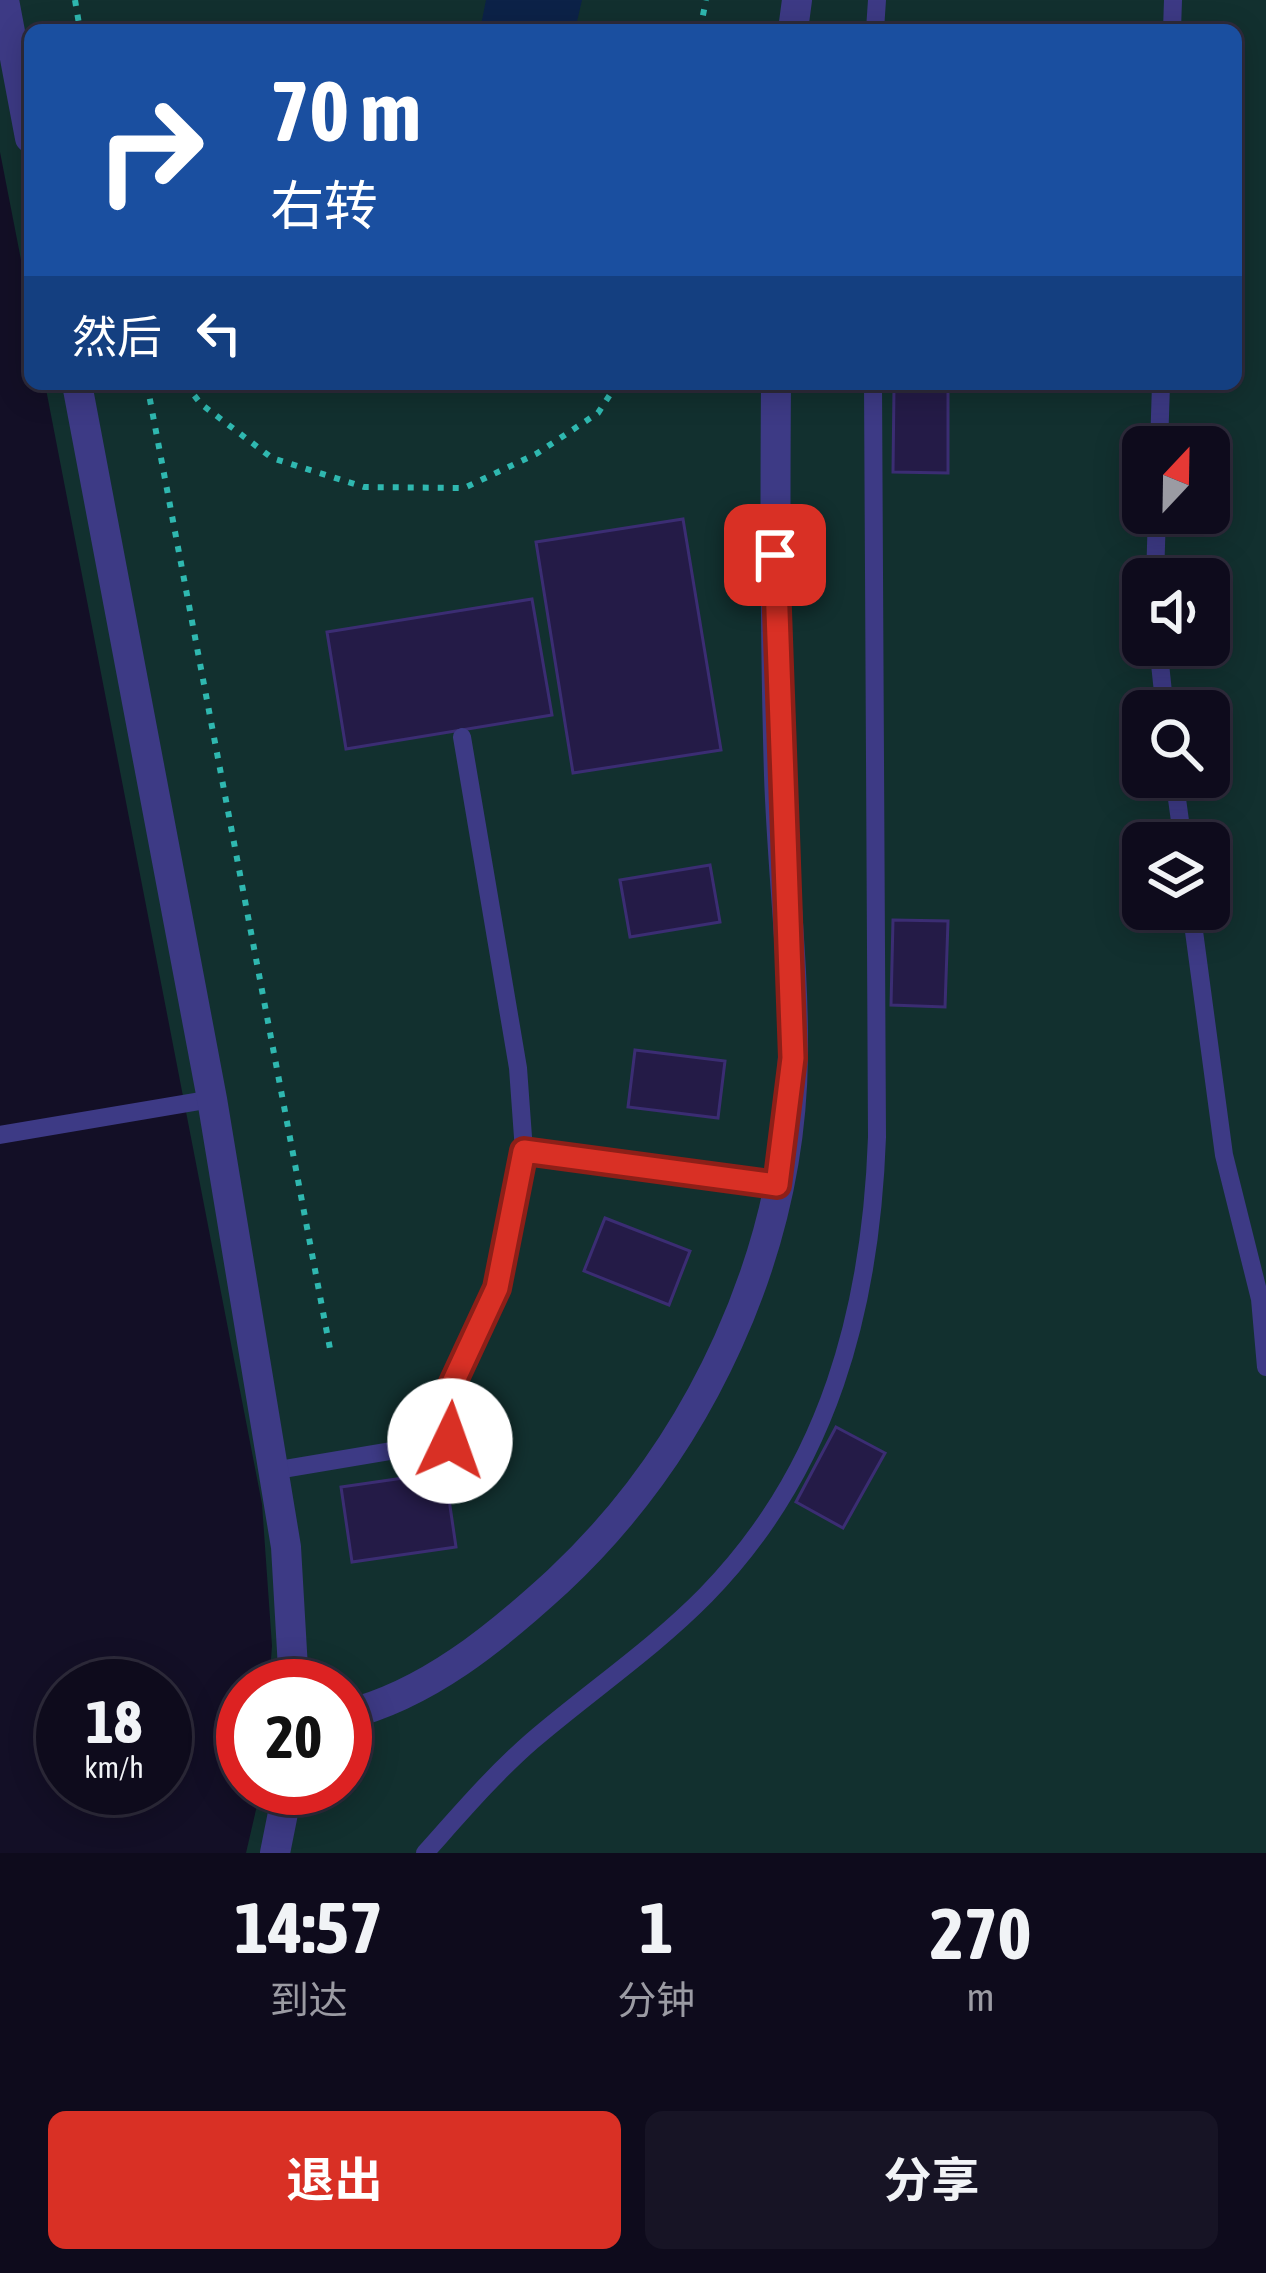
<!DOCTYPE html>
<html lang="zh">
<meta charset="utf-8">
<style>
:root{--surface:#0e0b1c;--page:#171425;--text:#f1f3f6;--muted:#9b9ba3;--line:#2e2b3b;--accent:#d93025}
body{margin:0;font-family:"Asap Condensed","Noto Sans SC",sans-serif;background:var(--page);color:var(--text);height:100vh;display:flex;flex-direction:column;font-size:45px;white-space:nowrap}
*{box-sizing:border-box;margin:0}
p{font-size:39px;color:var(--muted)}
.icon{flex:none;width:66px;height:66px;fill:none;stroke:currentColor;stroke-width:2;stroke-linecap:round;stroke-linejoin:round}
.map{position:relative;height:1853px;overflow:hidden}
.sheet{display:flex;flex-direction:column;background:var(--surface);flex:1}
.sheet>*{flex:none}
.top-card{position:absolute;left:24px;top:24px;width:1218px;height:366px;border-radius:18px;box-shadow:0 6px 30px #0003,0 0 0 3px var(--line);background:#1a4fa0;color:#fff;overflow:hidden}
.needle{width:78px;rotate:22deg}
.buttons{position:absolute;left:1122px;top:426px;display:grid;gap:24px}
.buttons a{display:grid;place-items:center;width:108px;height:108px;border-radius:18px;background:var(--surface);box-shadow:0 6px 30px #0003,0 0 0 3px var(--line);font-size:60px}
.speed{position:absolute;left:36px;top:1659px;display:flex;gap:24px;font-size:60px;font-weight:700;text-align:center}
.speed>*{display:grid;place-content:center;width:156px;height:156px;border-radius:50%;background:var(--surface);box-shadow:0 6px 30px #0003,0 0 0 3px var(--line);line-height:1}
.speed small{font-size:30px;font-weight:400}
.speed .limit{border:18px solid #d22;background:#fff;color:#111}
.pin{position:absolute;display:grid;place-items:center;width:102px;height:102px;color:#fff;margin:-51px;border-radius:24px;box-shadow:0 6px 18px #0006}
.me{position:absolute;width:132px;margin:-66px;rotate:3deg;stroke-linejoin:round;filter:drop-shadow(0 0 9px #0008)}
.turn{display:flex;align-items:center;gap:42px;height:252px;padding:0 48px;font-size:54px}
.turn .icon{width:156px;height:156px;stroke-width:2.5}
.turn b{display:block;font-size:84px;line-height:102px}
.then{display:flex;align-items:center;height:114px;padding:0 48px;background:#0003;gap:24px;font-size:45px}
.eta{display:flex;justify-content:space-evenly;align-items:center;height:204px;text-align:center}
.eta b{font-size:72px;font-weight:700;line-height:84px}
.button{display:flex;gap:24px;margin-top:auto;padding:24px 48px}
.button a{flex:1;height:138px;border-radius:18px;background:var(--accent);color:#fff;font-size:48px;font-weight:700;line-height:138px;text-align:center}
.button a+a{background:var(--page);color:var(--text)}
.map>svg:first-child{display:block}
.green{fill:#12302f;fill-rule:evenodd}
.water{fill:#0c2248}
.building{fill:#241b47;stroke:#3b2d73;stroke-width:3}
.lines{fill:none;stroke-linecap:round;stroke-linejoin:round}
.path{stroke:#2fb8b0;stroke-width:6;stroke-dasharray:6 9;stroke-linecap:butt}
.service{stroke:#3d3a85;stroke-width:18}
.minor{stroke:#3d3a85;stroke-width:30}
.route-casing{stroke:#8d1f18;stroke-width:30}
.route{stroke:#d93025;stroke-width:21}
</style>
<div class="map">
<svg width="1266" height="1853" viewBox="0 0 1266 1853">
<rect width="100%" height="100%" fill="#130f26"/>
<!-- green -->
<path class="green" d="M0,0H1266V1853H246L261,1788H345V1686H269L272,1646L262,1504L45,384H1236V30H30V306L0,152ZM1143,447H1209V513H1143ZM1143,579H1209V645H1143ZM1143,711H1209V777H1143ZM1143,843H1209V909H1143Z"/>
<!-- water -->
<path class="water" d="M486,0H582L575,30H480Z"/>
<!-- building -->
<g class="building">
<path d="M894,387H948V473L893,472Z"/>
<path d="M683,519L721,750L573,773L536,542Z"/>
<path d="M532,599L552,715L346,749L327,632Z"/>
<path d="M710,865L720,922L630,937L620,880Z"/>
<path d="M893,920L948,921L945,1007L891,1005Z"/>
<path d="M635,1050L725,1061L718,1118L628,1107Z"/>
<path d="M605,1218L690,1251L669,1305L584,1271Z"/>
<path d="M836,1427L885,1453L843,1528L796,1502Z"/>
<path d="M445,1472L456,1547L352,1562L341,1487Z"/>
</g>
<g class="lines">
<!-- path -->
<g class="path">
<path d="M75,0L80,30"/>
<path d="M700,30L706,0"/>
<path d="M147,384L331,1354"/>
<path d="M185,384L201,404L272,458L364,487L464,488L536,454L598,413L617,384"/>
</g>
<!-- service -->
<g class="service">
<path d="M875,30L877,0"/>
<path d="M1172,30L1173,0"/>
<path d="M1159,447L1161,384"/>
<path d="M1155,579L1157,513"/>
<path d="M1158,645L1165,711"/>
<path d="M1174,777L1183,843"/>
<path d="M1191,909L1224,1155L1260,1299L1266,1367"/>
<path d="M0,1135L212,1099"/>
<path d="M524,1151L777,1185"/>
<path d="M272,1471L450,1441L444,1402L497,1288L516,1214L524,1151L518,1068L462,737"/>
<path d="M425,1853C459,1815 493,1775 532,1741C589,1692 653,1649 706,1595C829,1469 871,1308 877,1137L873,384"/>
</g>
<!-- minor -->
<g class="minor">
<path d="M4,0L30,138"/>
<path d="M793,30L797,0"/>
<path d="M77,384L212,1099L286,1547L294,1686"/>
<path d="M345,1715C427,1695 497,1637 558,1581C700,1448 791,1252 793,1056C794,962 782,868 779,775C775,644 775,514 776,384"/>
<path d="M275,1853L288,1788"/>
</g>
</g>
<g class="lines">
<!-- route casing -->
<g class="route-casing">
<path id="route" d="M450,1441L444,1402L497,1288L524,1151L777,1185L793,1058L775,555"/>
</g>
<!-- route -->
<use href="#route" class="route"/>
</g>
</svg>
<div class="buttons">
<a><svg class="needle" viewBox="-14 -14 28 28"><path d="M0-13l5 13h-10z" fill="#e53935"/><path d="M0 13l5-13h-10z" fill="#9b9ba3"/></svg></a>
<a><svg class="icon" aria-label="sound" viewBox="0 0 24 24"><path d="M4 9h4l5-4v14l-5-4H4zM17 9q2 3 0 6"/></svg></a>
<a><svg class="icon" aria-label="search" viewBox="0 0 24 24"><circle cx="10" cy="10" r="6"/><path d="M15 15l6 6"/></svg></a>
<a><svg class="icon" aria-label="layers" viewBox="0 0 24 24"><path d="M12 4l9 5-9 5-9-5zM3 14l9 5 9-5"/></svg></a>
</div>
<div class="speed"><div>18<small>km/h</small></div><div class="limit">20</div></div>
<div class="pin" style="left:775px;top:555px;background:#d93025"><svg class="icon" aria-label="arrive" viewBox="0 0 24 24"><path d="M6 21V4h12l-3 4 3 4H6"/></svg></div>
<svg class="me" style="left:450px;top:1441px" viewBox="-20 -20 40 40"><circle r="19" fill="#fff"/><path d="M0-13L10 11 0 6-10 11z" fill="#d93025"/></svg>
<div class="top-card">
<div class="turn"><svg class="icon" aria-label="right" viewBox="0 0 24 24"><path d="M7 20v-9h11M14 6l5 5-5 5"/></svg><div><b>70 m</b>右转</div></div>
<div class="then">然后<svg class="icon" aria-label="left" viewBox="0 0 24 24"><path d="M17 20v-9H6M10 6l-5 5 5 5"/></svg></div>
</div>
</div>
<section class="sheet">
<div class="eta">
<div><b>14:57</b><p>到达</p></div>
<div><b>1</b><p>分钟</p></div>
<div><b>270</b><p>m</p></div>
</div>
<div class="button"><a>退出</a><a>分享</a></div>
</section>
